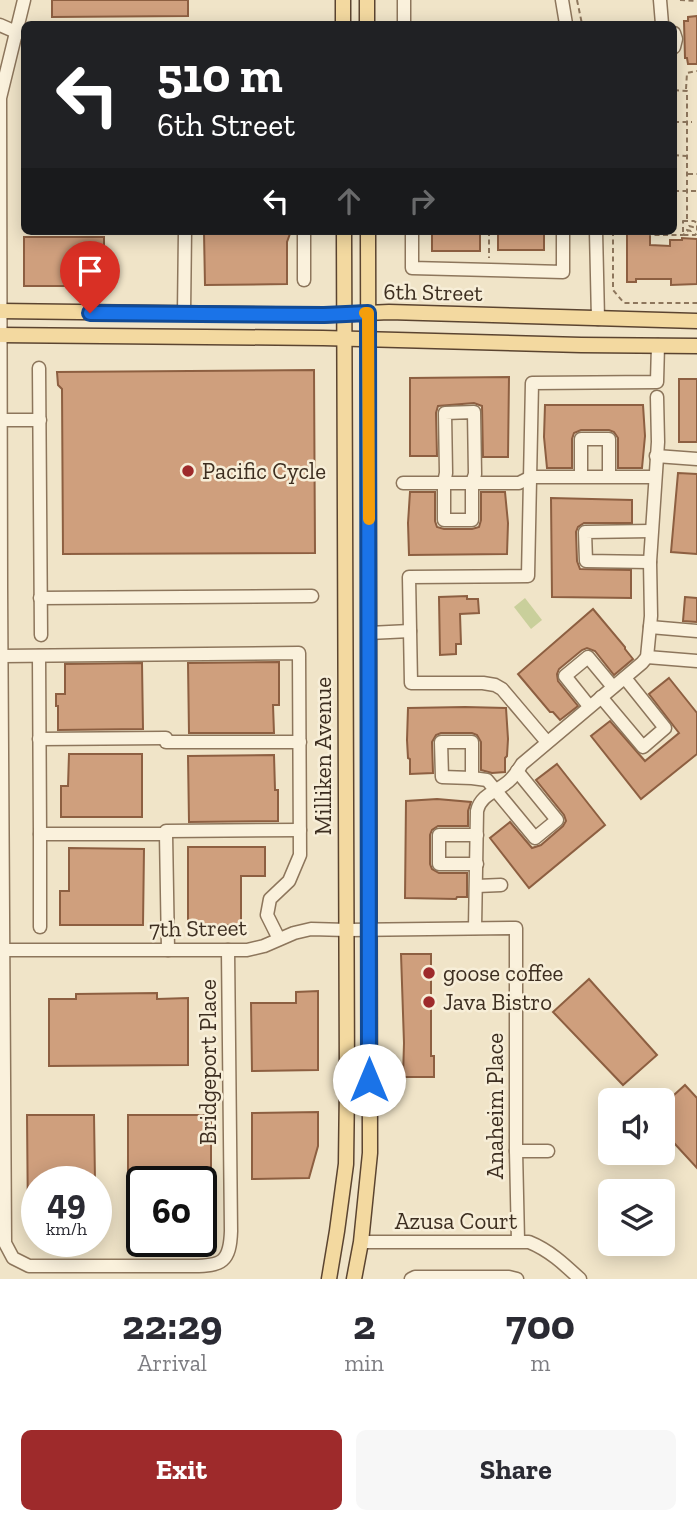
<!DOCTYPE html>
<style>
:root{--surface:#fff;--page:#f7f7f7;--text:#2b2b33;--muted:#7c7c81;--accent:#9e2a2b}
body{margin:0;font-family:"Zilla Slab",serif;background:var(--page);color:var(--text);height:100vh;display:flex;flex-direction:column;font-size:26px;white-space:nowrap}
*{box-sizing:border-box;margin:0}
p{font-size:23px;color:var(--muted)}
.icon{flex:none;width:38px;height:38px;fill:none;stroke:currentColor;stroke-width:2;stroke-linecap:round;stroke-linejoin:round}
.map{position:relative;height:1279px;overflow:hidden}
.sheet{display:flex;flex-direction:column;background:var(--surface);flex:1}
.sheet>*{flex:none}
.hud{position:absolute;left:21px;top:21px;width:656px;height:214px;border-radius:10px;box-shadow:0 4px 18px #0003;background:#202124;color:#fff;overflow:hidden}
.tools{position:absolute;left:598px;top:1088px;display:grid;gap:14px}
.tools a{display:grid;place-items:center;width:77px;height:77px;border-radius:10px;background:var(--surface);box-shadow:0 4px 18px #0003;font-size:35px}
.speed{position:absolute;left:21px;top:1166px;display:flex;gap:14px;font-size:35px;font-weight:700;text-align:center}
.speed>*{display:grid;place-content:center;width:91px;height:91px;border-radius:50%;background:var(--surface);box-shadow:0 4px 18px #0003;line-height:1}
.speed small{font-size:18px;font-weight:400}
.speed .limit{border:4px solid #111;border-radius:10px;background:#fff;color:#111}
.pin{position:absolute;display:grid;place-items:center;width:60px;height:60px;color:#fff;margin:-72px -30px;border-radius:50% 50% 50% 0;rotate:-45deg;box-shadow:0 0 7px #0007}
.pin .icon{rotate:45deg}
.me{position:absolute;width:77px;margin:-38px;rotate:0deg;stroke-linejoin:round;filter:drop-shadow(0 0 5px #0008)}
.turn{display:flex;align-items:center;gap:24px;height:147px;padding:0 21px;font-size:32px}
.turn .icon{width:91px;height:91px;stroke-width:2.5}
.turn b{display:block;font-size:49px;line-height:60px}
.lanes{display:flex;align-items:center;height:66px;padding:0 21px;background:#0003;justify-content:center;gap:35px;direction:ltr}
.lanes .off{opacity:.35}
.eta{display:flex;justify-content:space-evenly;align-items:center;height:119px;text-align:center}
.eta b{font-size:42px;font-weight:700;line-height:49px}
.button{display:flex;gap:14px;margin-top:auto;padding:14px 21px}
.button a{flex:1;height:80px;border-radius:10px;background:var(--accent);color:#fff;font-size:28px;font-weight:700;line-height:80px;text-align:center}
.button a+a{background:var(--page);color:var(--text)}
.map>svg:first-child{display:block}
.green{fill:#c9cf9b}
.building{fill:#cf9f7d;stroke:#8d5f41;stroke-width:2}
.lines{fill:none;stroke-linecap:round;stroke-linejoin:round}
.minor-casing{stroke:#8d765c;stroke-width:15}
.major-casing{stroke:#5b4430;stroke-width:17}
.path{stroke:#8d765c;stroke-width:2;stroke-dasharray:5 3.5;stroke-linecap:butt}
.minor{stroke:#faf1dc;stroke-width:12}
.major{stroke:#f3d9a0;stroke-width:14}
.route-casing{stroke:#114b97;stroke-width:18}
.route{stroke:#1a73e8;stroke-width:12}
.slow{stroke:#f59e0b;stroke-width:12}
.poi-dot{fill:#9e2a2b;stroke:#f7eed8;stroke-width:2.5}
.labels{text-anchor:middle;stroke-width:5;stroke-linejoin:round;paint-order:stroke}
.street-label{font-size:23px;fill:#3d2e20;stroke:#f7eed8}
.poi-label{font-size:23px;fill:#3d2e20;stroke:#f7eed8;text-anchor:start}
</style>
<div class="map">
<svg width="697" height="1279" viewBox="0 0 697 1279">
<rect width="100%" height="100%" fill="#f0e4c8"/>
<!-- green -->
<path class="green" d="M525,598L542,620L531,629L514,607Z"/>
<!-- building -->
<g class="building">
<path d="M52,0H188V16L52,17Z"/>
<path d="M697,16V64H688L687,58H685L684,21H688V17Z"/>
<path d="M208,231H291L287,242V284L205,285L204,232Z"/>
<rect x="432" y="231" width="48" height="20"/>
<rect x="498" y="231" width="46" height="19"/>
<path d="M640,231H650V245L670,246V240H682V238L697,239V284L671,285V279H636V282H627V232Z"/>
<rect x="24" y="237" width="80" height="49"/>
<path d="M314,370L315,553L63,554L62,389L58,385L57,372Z"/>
<path d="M509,377L508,457H483L482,406L474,403L438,406L436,413L437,456H410V378Z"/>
<rect x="679" y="379" width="18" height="63"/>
<path d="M545,405H643L645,436L642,468H618V438L614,432L609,430H581L574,433L572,439V468H547L544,437Z"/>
<path d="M678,473L697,474V554L671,552Z"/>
<path d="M410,492H435V521L437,527L444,529H472L479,527L481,520V492H505L508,523L507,554L409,555L408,523Z"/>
<path d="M551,498L632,500V523H584L578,527L576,532L577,561L580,569L631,570V598L552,597Z"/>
<path d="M467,596V599H478L479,613L460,614L461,644H456V654L440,655L439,597Z"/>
<path d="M685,597L697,598V622L683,621Z"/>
<path d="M593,609L625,647V649L633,659L614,675L595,651L587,648L582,650L559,669L557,674L558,681L578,706L560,720L553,712H550L518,674Z"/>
<path d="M279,662V705H273L274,733H189L188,663Z"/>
<path d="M142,663L143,729L58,730V706H56V694H65V664Z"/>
<path d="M669,678L697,713V754L641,799L591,736L610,721L645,761L679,733L649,694Z"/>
<path d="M465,707L506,708L508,739L507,756L505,758V772L492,773L481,770V742L477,735L472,733H441L436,735L432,742L433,773L410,774V759L408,758L407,740L408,708Z"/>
<path d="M69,754H142V817H61V786H68Z"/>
<path d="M274,755L275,790H278V821L189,822L188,756Z"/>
<path d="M557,764L605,825L529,888L490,838L510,822L532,848L541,845L563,826L566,821L564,815L536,780Z"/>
<path d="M437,799L471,802L468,811V826H438L432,830L430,835V864L432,869L439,873H467V897H457L456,899L405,898L406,801Z"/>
<path d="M188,847H265V876H241V925H188Z"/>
<path d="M69,848L144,849L143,925H60V891H69Z"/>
<path d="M401,954H431V1056H434V1077H403L404,1043Z"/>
<path d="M589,979L657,1055L623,1085L553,1012Z"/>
<path d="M318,991V1070L252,1071L251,1003H296V992Z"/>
<path d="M157,993V999L188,998V1065L49,1066V999H76V994Z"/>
<path d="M685,1085L697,1098V1168L663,1131V1105Z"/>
<path d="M318,1112V1146L309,1178L252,1179V1113Z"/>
<path d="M27,1115H94L95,1181H37V1225H28Z"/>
<path d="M128,1115H211V1214H201V1181H142V1214H128Z"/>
</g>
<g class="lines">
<!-- minor casing -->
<g class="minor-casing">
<g id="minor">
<path d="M24,0L0,98L1,586L5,1243L13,1258L29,1266H193C222,1266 230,1262 231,1231L228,950"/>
<path d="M562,0L566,24"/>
<path d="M660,0L662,24"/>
<path d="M404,24V0"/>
<path d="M0,25L16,32L24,33"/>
<path d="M674,33L676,39L674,47"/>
<path d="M304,231V280"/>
<path d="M412,231V268L563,272V231"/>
<path d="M596,231L598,319"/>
<path d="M184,313L185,231"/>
<path d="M39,368L41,635"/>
<path d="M474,412L475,474L472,483V520H444V483L446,473L445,413Z"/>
<path d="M1,420H40"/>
<path d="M656,456L697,459"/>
<path d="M581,476V439H609V476"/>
<path d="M403,483H519L531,477H654"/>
<path d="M650,562L586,561L585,532L651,531"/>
<path d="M40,598L312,596"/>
<path d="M650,627L697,631"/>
<path d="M369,633L410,631"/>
<path d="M2,656L299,653L300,855L289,881L270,899L267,915L279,939"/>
<path d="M39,656L40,834H166L168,950"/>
<path d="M647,657L697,661"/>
<path d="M601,697L643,747L665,728L625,678"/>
<path d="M589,706L565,676L588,657L613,687"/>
<path d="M39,739L166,738"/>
<path d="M166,742H300"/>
<path d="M547,742L502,689L495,685L483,683H411L409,577L528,576L532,383L657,382L658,345"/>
<path d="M472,778V742H441L442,777L472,778L487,780L535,838L557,820L517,771"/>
<path d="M166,831L300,830"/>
<path d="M40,834V927"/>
<path d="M477,864H439V835H477"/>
<path d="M477,886L501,885"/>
<path d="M475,928L477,811C481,793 500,791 511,779C515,775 519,769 522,764L642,663L647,657L651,616L650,562L658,442L657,397"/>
<path d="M3,950H247L264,946L294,933L311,929L347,930L516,928V1151L518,1241"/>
<path d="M516,1151H548"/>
<path d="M361,1242H529C549,1250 564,1264 580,1279"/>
<path d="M411,1279L415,1277H509L517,1279"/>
</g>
</g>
<!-- major casing -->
<g class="major-casing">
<g id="major">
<path d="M343,0V24"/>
<path d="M367,0V24"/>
<path d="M0,311L324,315L389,312L697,321"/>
<path d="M0,335L323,338L581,345L697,346"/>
<path d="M329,1279L337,1231L346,1164L347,1086L344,231"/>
<path d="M354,1279L361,1242L370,1153L368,231"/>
</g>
</g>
<!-- path -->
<g class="path">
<path d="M577,0L582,24"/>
<path d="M680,0L697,1"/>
<path d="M686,89L687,73L697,71"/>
<path d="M674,90L687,91V221"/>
<path d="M674,122H692"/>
<path d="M674,155L686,156"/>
<path d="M688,174H697"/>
<path d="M674,191H697"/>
<path d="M683,221H694L697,223V233L695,235H683Z"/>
<path d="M689,226L693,227L691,231L687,230Z"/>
<path d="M489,231V258"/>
<path d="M613,231V290L624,303H697"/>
<path d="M650,231V235H683L688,231"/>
</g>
<!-- minor -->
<use href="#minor" class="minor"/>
<!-- major -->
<use href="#major" class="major"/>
</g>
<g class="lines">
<!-- route casing -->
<g class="route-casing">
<path id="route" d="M90,313L324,315L368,313L369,1080"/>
</g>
<!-- route -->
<use href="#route" class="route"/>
<!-- slow -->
<path class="slow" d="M365,313H368L369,519"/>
</g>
<!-- markers -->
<g class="poi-dot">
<circle cx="188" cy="471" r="7"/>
<circle cx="429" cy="973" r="7"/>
<circle cx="429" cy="1002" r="7"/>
</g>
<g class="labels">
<!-- street labels -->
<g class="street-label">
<text transform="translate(433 292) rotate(1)" y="8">6th Street</text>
<text transform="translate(323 756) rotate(-90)" y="8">Milliken Avenue</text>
<text transform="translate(198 928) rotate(-1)" y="8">7th Street</text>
<text transform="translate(208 1062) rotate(-90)" y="8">Bridgeport Place</text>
<text transform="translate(495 1106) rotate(-90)" y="8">Anaheim Place</text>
<text x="456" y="1229">Azusa Court</text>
</g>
<!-- poi labels -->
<g class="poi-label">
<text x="202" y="479">Pacific Cycle</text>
<text x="443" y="981">goose coffee</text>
<text x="443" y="1010">Java Bistro</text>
</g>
</g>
</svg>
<div class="tools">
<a><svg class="icon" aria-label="sound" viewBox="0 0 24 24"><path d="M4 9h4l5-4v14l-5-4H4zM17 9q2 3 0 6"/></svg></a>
<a><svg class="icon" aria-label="layers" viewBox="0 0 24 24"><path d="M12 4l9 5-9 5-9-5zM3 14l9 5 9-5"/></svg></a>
</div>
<div class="speed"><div>49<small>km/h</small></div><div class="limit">60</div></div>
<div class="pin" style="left:90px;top:313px;background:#d93025"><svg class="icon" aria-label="arrive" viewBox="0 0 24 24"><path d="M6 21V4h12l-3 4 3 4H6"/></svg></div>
<svg class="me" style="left:369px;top:1080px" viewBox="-20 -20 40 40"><circle r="19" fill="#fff"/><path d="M0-13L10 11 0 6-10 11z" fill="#1a73e8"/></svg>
<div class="hud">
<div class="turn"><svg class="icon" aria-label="left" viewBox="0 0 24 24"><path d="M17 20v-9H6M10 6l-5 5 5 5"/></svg><div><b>510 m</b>6th Street</div></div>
<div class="lanes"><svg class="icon" aria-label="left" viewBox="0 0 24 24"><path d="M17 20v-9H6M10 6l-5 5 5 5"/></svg><svg class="icon off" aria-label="ahead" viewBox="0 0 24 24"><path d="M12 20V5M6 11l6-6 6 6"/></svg><svg class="icon off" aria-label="right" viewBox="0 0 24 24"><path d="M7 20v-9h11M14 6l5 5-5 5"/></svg></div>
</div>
</div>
<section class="sheet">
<div class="eta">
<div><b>22:29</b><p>Arrival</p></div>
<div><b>2</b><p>min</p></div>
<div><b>700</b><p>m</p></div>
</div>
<div class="button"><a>Exit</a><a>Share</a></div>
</section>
